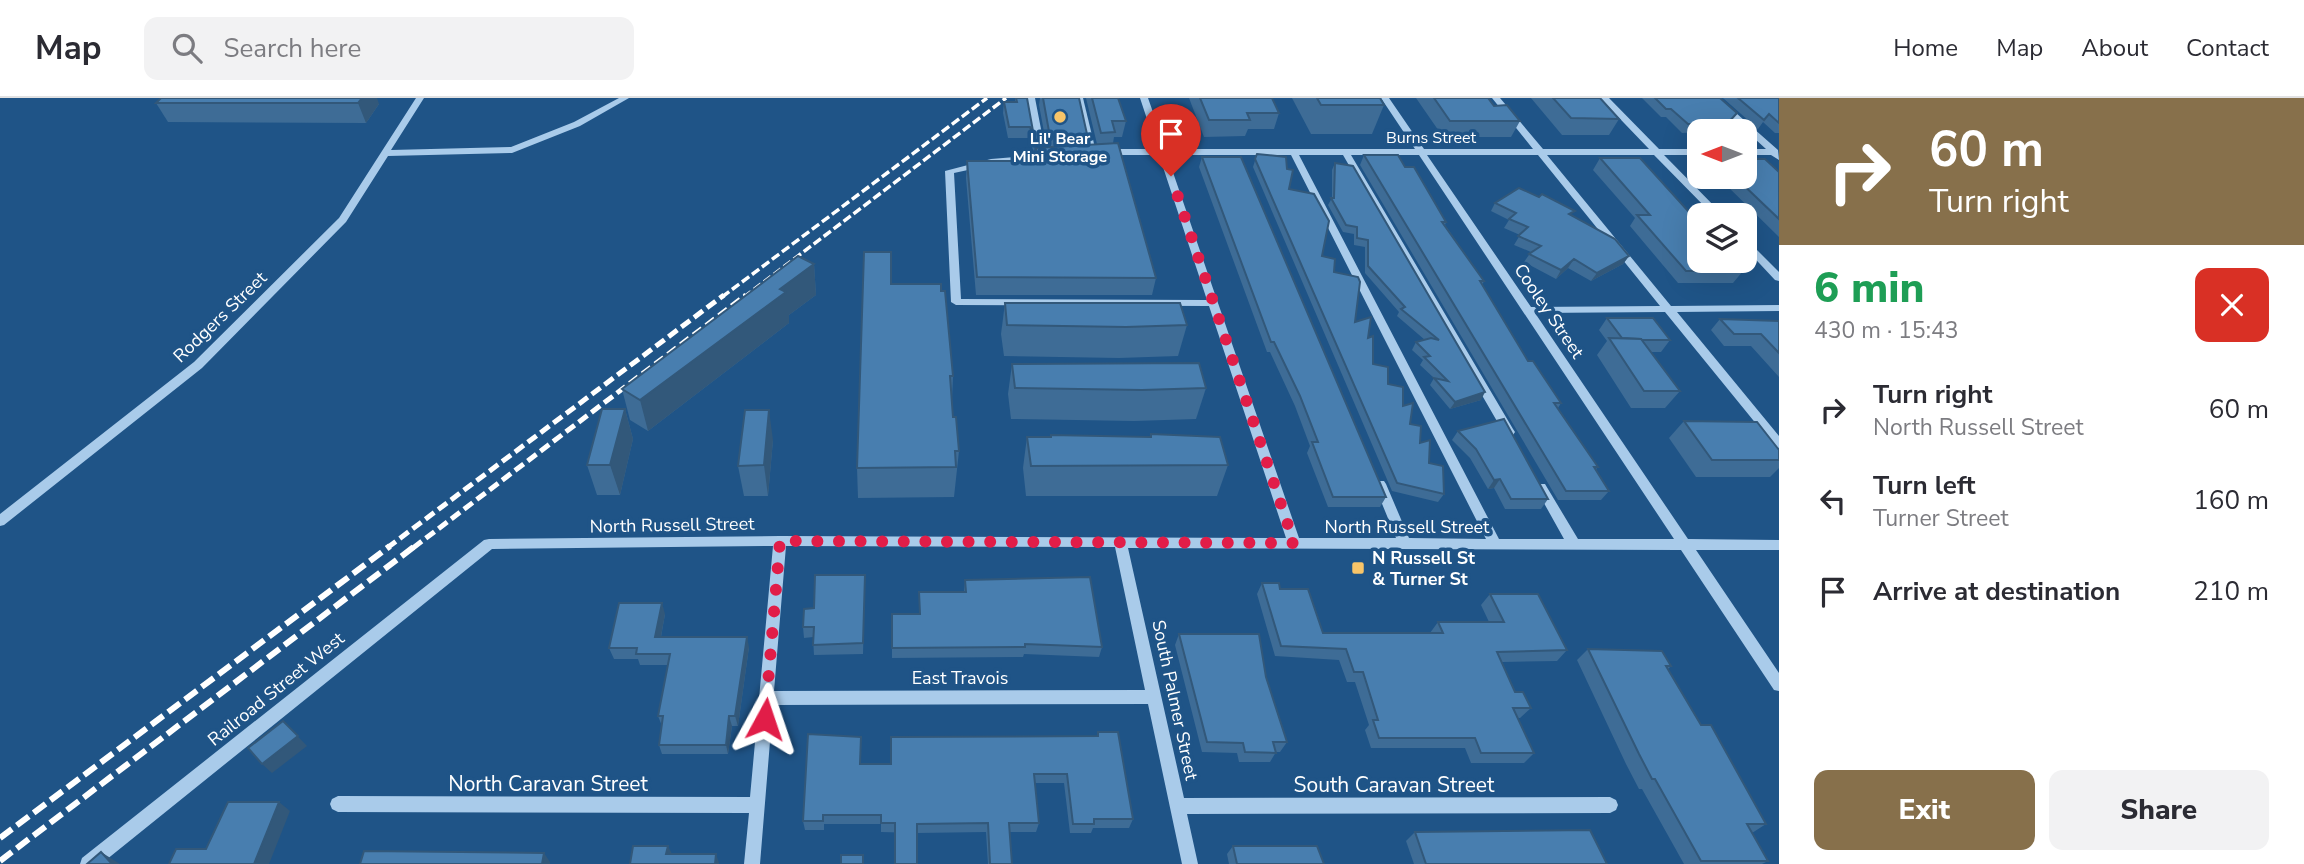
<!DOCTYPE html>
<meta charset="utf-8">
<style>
:root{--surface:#fff;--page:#f2f2f3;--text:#2b2b33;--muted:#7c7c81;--line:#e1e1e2;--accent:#87704b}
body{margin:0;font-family:"Nunito Sans",sans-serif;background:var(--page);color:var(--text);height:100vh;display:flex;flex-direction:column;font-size:26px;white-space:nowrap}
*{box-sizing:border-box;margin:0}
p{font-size:23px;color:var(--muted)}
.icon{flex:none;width:38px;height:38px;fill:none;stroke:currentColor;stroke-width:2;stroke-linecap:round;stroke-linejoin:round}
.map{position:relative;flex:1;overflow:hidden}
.side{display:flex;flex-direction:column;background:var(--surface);width:525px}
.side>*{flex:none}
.hud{background:#87704b;color:#fff;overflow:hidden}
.needle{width:46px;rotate:270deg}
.buttons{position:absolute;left:1687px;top:21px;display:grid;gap:14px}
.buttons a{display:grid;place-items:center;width:70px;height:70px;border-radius:14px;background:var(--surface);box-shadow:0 7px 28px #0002;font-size:35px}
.pin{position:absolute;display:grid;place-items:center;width:60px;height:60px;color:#fff;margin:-72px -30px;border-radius:50% 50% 50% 0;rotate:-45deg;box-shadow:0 0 7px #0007}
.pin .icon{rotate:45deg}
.me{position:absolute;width:77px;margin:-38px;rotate:5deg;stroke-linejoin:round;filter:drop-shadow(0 0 5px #0008)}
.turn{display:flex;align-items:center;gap:24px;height:147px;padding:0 35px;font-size:32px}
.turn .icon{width:91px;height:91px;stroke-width:2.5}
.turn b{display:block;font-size:49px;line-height:60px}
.round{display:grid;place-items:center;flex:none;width:74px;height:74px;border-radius:14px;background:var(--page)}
.overview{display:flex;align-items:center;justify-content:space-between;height:119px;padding:0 35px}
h1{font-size:42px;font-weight:800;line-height:52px;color:#1e9e55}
.cta{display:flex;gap:14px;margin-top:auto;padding:14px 35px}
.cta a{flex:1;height:80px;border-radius:14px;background:var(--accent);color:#fff;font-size:28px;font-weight:800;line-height:80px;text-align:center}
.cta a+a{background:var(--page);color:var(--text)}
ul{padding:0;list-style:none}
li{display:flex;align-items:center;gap:21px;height:91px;padding:0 35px}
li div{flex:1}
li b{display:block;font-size:26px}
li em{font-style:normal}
header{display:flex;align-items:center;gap:42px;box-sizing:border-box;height:98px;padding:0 35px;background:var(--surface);border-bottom:2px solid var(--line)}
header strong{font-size:33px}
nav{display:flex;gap:38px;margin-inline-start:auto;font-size:24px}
.search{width:490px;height:63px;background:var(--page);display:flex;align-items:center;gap:18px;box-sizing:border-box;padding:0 24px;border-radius:14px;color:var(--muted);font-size:26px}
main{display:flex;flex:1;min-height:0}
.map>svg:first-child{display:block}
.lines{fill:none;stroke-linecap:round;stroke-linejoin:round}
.minor{fill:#a9cbea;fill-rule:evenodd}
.rail-far2{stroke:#fff;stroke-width:3.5;stroke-dasharray:9 3.5;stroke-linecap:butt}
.rail-far1{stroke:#fff;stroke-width:5;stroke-dasharray:11 5;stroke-linecap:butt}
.rail{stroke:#fff;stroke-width:6;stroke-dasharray:15 6;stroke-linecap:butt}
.wall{fill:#3e6c96}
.shaded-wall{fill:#32587a}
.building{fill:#487eaf;stroke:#32587a;stroke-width:2}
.route{stroke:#e11d48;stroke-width:12;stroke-dasharray:0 21.6}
.poi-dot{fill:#f8c569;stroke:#1f5487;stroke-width:2.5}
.labels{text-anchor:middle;stroke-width:7;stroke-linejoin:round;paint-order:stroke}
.far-street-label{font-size:16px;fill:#fff;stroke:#1f5487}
.far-poi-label{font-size:16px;font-weight:bold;fill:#fff;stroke:#1f5487}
.street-label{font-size:18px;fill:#fff;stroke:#1f5487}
.poi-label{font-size:18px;font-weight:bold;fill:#fff;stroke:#1f5487;text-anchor:start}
.near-street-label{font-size:21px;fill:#fff;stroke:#1f5487}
</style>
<header>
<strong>Map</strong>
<div class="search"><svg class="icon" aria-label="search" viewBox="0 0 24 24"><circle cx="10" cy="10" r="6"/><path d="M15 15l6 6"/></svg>Search here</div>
<nav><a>Home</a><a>Map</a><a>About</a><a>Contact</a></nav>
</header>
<main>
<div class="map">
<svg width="1779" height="766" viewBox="0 0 1779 766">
<rect width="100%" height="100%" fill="#1f5487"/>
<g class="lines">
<!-- minor -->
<g class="minor">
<path d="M416,0H424L391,52L511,49L574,24L619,0H629L580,28L512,55L388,58L346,124L202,270L4,427L0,428V416L194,264L339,120Z"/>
<path d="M1027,0H1035L1046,57H1051V61L991,67L954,75L961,201L1207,202L1159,57H1105L1101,54L1105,51H1157L1140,0H1148L1166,51H1415L1381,0H1389L1424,51H1533L1492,0H1500L1543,51H1649L1600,0H1609L1659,51H1699V57H1664L1723,117H1713L1654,57H1547L1671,208L1779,207V213L1677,214L1779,338V350L1775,349L1665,214L1535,215L1688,441L1779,442V452H1696L1779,575V593L1774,592L1681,452L1128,450L1184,700L1610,699L1616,702L1618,707L1616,712L1610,715L1187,716L1198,766H1182L1148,606L773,607L760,766H744L749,715L338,714L332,711L330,706L332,701L338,698L750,699L773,448L492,451L101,766H80L82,760L484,442L489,441L780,438L1286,440L1209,208L956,207L951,204L945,73L991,61L1037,57ZM1167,57H1291L1486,441L1409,440L1386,386L1384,383H1376L1374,386L1396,440H1299ZM1299,57H1343L1505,337H1513L1515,334L1513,331L1351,57H1419L1674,441H1578L1545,386H1537L1535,389L1564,441H1499ZM1427,57H1538L1660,208L1531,209ZM786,448L1115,449L1145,592L774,593Z"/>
<path d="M1075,0H1083L1096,54L1095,56L1088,54Z"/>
<path d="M1710,0H1719L1778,52L1779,62L1771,57H1745V51H1766Z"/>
<path d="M1745,142L1748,143L1779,174V183L1775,182L1745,150Z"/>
</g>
<!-- rail-far2 -->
<g class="rail-far2">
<path d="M722,199L987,0"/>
<path d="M744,199L1006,0"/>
</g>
<!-- rail-far1 -->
<g class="rail-far1">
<path d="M387,450L724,197"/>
<path d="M413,450L746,197"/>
</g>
<!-- rail -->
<g class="rail">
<path d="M0,740L390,448"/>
<path d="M0,763L415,448"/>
</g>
</g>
<!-- wall -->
<g class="wall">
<path d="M1015,0H1027L1035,44L1034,56L1029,40H1008L1003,15L1004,4H1015Z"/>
<path d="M1040,0H1079L1087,36L1086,47L1097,46L1086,0H1118L1126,23L1122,39H1114L1113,45L1156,180L1152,197H976L966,80L967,63H1034L1036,50H1047L1039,7Z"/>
<path d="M1189,0H1272L1279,15L1274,31H1248L1245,38L1204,39Z"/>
<path d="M1292,0H1380L1384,7L1372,36H1311Z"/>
<path d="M1416,0H1488L1494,8L1520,23L1511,39H1443Z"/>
<path d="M1531,0H1600L1619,21L1609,37H1562Z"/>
<path d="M1642,0H1720L1737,15L1723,33L1682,35L1666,19H1661Z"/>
<path d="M1723,0H1779V35H1775L1763,24L1758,31Z"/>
<path d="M156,5L379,6L366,25L168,24Z"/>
<path d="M1257,56L1289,91L1322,158L1334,174L1355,224L1368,240L1373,266L1388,286L1420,345L1444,396L1438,404L1392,393L1253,69Z"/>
<path d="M1364,57L1446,124L1445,127L1484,183L1482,187L1528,263L1561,305L1558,310L1598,369L1596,371L1609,393L1601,402H1558L1360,67Z"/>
<path d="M1202,59L1386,399L1380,409H1328L1307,355L1310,348L1295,308L1270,254H1267L1199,69Z"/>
<path d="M1600,60L1743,173L1733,185H1678L1630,128L1635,120L1593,72Z"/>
<path d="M1335,65L1481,302L1450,311L1430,287L1434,280L1420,267L1423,262L1412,252L1416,244L1425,242L1397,218L1399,214L1365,175V149L1354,147V136L1343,134L1328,107L1332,100V72Z"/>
<path d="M1779,74V139L1718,79H1745Z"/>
<path d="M1495,105L1572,117L1629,158L1623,166L1591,183L1568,170L1556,181L1524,164L1531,154L1514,147L1520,137L1504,130L1509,122L1491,113Z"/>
<path d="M814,166L816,197L789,217V225L648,333L630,322L622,291Z"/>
<path d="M891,186L953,278L952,301L953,319L959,353L954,399L858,400L857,370Z"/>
<path d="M1005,205L1187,227L1178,258L1119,260L1004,258L1001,236Z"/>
<path d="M1607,220L1670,242L1661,254H1650L1680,293L1665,310H1631L1597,257L1607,243L1599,232Z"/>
<path d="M1720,221L1779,223V279L1751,248H1724L1711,232Z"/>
<path d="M1012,266L1206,290L1196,321L1134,323L1011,321L1008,296Z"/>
<path d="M625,311L633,341L620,397H597L587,367Z"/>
<path d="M1684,323L1779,352V370L1770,379H1696L1669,340Z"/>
<path d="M1458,333L1548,401L1541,411H1505L1494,390L1488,391L1470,360L1452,342Z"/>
<path d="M1151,336L1228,367L1217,398H1026L1023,370L1027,339H1050L1051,337L1150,339Z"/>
<path d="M773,342L768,398H744L738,368Z"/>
<path d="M865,477L863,556L814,557L813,539L804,540L803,529L814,510Z"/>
<path d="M965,482L1102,549L1099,559L1024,556L1023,559L892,560V516H919V494H964Z"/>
<path d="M1262,485L1280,491L1323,535H1430L1438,524H1489L1481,507L1490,496L1567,552L1557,563L1502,564L1515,594L1531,610L1520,620H1518L1534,655L1524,665H1471L1465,650H1371L1365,632L1369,627L1355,584H1347L1339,562L1275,558L1257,496Z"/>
<path d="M665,516L661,539L749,549L738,628H732L728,656H662L659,647L662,628L658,618L668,567H640L638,561H614L609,550Z"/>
<path d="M1179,536L1266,579L1287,644L1280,654H1276L1270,664H1239L1237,655L1202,654L1175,547Z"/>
<path d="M1588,551L1671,568L1668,571L1701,627L1766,726L1752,735L1768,763L1762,766H1684L1642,691H1639L1626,666L1577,562Z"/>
<path d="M1098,634L1133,721L1129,730H1093L1091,735H1070L1064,685H1035L1039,725L1036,734H1010L1012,766H988L986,734L917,735L881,734V726H824V732H805L803,723L861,639V666H891L1097,638Z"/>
<path d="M1415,734L1607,766H1414L1406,743Z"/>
<path d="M1233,748L1324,766H1229L1227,756Z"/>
</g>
<!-- shaded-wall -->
<g class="shaded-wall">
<path d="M362,0H377L379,6L366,25L358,5Z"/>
<path d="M1629,158L1623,166L1591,183L1597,175Z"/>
<path d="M1574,161L1568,170L1556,181L1561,172Z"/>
<path d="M814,166L816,197L789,217V225L648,333L640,302L780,191Z"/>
<path d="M1485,294L1481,302L1450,311L1455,304Z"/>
<path d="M625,311L633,341L620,397L610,367Z"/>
<path d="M769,312L773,342L768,398L764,367Z"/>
<path d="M1500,381L1494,390L1488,391L1494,382Z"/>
<path d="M662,505L665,516L659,549L655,539Z"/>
<path d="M747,539L749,549L738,628L735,618Z"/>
<path d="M729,618L732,628L728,656L726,647Z"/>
<path d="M283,623L307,648L272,675L262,666Z"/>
<path d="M279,704L290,713L269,766H254Z"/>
<path d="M668,748L672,756H666Z"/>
<path d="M101,754L120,766H112Z"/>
<path d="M544,755L550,764V766H542Z"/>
<path d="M716,756L719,765V766H715Z"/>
</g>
<!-- building -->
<g class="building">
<path d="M161,0H362L358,5H156Z"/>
<path d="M1016,0H1027L1035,44L1030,29H1009L1004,4H1017Z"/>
<path d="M1043,0H1079L1087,36L1050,39Z"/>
<path d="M1092,0H1118L1126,23H1112L1115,34L1101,35Z"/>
<path d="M1200,0H1272L1279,15H1247L1250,22H1209Z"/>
<path d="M1317,0H1380L1384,7H1321Z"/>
<path d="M1434,0H1488L1494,8L1507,7L1520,23H1450Z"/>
<path d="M1553,0H1600L1619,21L1571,20Z"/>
<path d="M1655,0H1720L1737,15L1727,26H1688L1671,11H1666Z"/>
<path d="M1738,0H1779V25L1769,16L1764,22Z"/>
<path d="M1118,45L1156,180L977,179L967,63H1038L1036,50Z"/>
<path d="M1257,56L1286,59L1287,71L1293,72L1289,91L1314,96L1329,123L1322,158L1335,161L1334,174L1358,179L1360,184L1355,224L1371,219L1368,240L1373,238V266L1388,269V286L1403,289V308L1413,305L1410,326L1421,328L1420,345L1430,342L1429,365L1443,368L1444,396L1397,385L1255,61Z"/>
<path d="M1364,57H1398L1405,69H1414L1446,124H1442L1484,183H1480L1528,263H1533L1561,305H1554L1598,369H1594L1609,393H1566Z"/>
<path d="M1202,59H1241L1386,399H1333L1312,344H1318L1300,298L1274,244H1271Z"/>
<path d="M1600,60H1640L1699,125V163H1733L1743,173H1686L1637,117H1650Z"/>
<path d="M1745,61H1765L1779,74V121L1735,79H1745Z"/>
<path d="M1335,65L1353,68L1485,294L1455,304L1434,280L1448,283L1424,259L1430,258L1416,244L1431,240L1439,242L1401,211L1405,209L1368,168V142L1357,140V129L1346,127L1331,100H1334Z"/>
<path d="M1519,90L1539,99L1542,96L1575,113L1569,116L1615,141L1629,158L1597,175L1574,161L1561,172L1529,156L1541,148L1518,138L1528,129L1509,121L1516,115L1495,105Z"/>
<path d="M864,154H891V186H941V193H945L953,278H950L953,319H956L959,353H955L956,369L857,370Z"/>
<path d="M798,158L814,166L780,191L786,194L640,302L622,291Z"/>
<path d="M1005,205H1180L1187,227L1126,229L1007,227Z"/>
<path d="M1607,220H1653L1670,242H1642L1641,241L1622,240Z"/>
<path d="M1720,221L1779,223V255L1761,236H1734Z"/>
<path d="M1609,240L1641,241L1680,293H1644Z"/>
<path d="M1199,265L1206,290L1142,292L1015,290L1012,266Z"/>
<path d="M602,311H625L610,367H587Z"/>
<path d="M745,312H769L764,367L738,368Z"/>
<path d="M1504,321L1548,401H1511L1500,381L1494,382L1476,351L1458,333Z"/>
<path d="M1684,323L1757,324L1779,352V362H1712Z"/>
<path d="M1151,336L1220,339L1228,367L1031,368L1027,339H1051V337L1151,339Z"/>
<path d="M815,477H865L863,545L813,547L814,529H803L804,511L814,510Z"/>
<path d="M1090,479L1102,549L1025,546V549L892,550V516H920L919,494H966L965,482Z"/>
<path d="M1262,485H1279L1280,491H1308L1323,535H1443L1438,524H1504L1490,496H1538L1567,552L1497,554L1515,594H1523L1531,610H1513L1534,655H1481L1475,640H1379L1373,622H1378L1363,574H1354L1346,551L1281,548Z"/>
<path d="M619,505H662L655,539H747L735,618H729L726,647H659L663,618H658L670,556H636L637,550H609Z"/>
<path d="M1179,536H1259L1266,579L1287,644H1273L1276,655L1245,654L1243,645L1207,644Z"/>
<path d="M1588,551L1662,553L1671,568H1666L1701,627H1711L1766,726H1747L1768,763H1701L1655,681H1652L1639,656Z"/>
<path d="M283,623L298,638L262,666L248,650Z"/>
<path d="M1098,634H1118L1133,721H1094V726H1073L1067,676H1034L1039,725H1009L1012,766H990L988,725L917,726V766H895V725H881V717H823V723H803L808,636L861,639L860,666H891V639L1098,638Z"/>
<path d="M228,704H279L254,766H169L176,751H206Z"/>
<path d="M1590,732L1607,766H1426L1415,734Z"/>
<path d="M633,748H668L666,756H716L715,766H630Z"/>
<path d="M1233,748H1317L1324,766H1237Z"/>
<path d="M364,753L544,755L542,766H360Z"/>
<path d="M101,754L112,766H87Z"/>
<rect x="841" y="757" width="22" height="9"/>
</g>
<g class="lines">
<!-- route -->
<path class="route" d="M765,621L780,443L1294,445L1171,78"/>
</g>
<!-- markers -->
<g class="poi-dot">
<circle cx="1060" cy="19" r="7"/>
<rect x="1351" y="463" width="14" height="14" rx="3.5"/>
</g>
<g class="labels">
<!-- far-street labels -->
<g class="far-street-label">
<text x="1431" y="45">Burns Street</text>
</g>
<!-- far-poi labels -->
<g class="far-poi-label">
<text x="1060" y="46">Lil' Bear<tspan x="1060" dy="18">Mini Storage</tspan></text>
</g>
<!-- street labels -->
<g class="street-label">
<text transform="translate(1549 213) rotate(56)" y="6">Cooley Street</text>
<text transform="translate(220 219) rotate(-44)" y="6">Rodgers Street</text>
<text transform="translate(672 427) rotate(-1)" y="6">North Russell Street</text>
<text x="1407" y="435">North Russell Street</text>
<text x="960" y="586">East Travois</text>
<text transform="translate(276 591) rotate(-39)" y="6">Railroad Street West</text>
<text transform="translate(1175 602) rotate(78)" y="6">South Palmer Street</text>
</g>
<!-- poi labels -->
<g class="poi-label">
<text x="1372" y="466">N Russell St<tspan x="1372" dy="21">&amp; Turner St</tspan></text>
</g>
<!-- near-street labels -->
<g class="near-street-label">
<text x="548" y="693">North Caravan Street</text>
<text x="1394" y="694">South Caravan Street</text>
</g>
</g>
</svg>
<div class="buttons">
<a><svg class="needle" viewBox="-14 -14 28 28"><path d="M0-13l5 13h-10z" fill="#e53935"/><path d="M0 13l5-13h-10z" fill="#7c7c81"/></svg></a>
<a><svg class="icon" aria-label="layers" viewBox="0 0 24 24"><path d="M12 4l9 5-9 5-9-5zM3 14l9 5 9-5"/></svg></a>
</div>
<div class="pin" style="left:1171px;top:78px;background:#d93025"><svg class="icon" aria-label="arrive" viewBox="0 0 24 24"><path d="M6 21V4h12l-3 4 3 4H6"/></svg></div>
<svg class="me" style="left:765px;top:621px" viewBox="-20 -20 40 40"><path d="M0-17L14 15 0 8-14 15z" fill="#e11d48" stroke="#fff" stroke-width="4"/></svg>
</div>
<section class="side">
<div class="hud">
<div class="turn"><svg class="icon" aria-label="right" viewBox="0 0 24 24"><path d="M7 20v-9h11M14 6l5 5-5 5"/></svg><div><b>60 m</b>Turn right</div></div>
</div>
<div class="overview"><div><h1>6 min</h1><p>430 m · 15:43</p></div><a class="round" style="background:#d93025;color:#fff"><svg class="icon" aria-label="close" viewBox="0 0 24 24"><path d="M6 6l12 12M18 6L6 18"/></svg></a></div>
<ul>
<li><svg class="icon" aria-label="right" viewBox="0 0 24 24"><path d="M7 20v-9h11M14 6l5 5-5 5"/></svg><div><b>Turn right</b><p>North Russell Street</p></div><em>60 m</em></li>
<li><svg class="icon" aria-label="left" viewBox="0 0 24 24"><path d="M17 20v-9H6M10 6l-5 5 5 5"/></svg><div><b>Turn left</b><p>Turner Street</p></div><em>160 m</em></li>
<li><svg class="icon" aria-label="arrive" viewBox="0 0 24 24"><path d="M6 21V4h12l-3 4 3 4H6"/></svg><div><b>Arrive at destination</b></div><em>210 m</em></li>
</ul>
<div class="cta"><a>Exit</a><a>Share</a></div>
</section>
</main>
